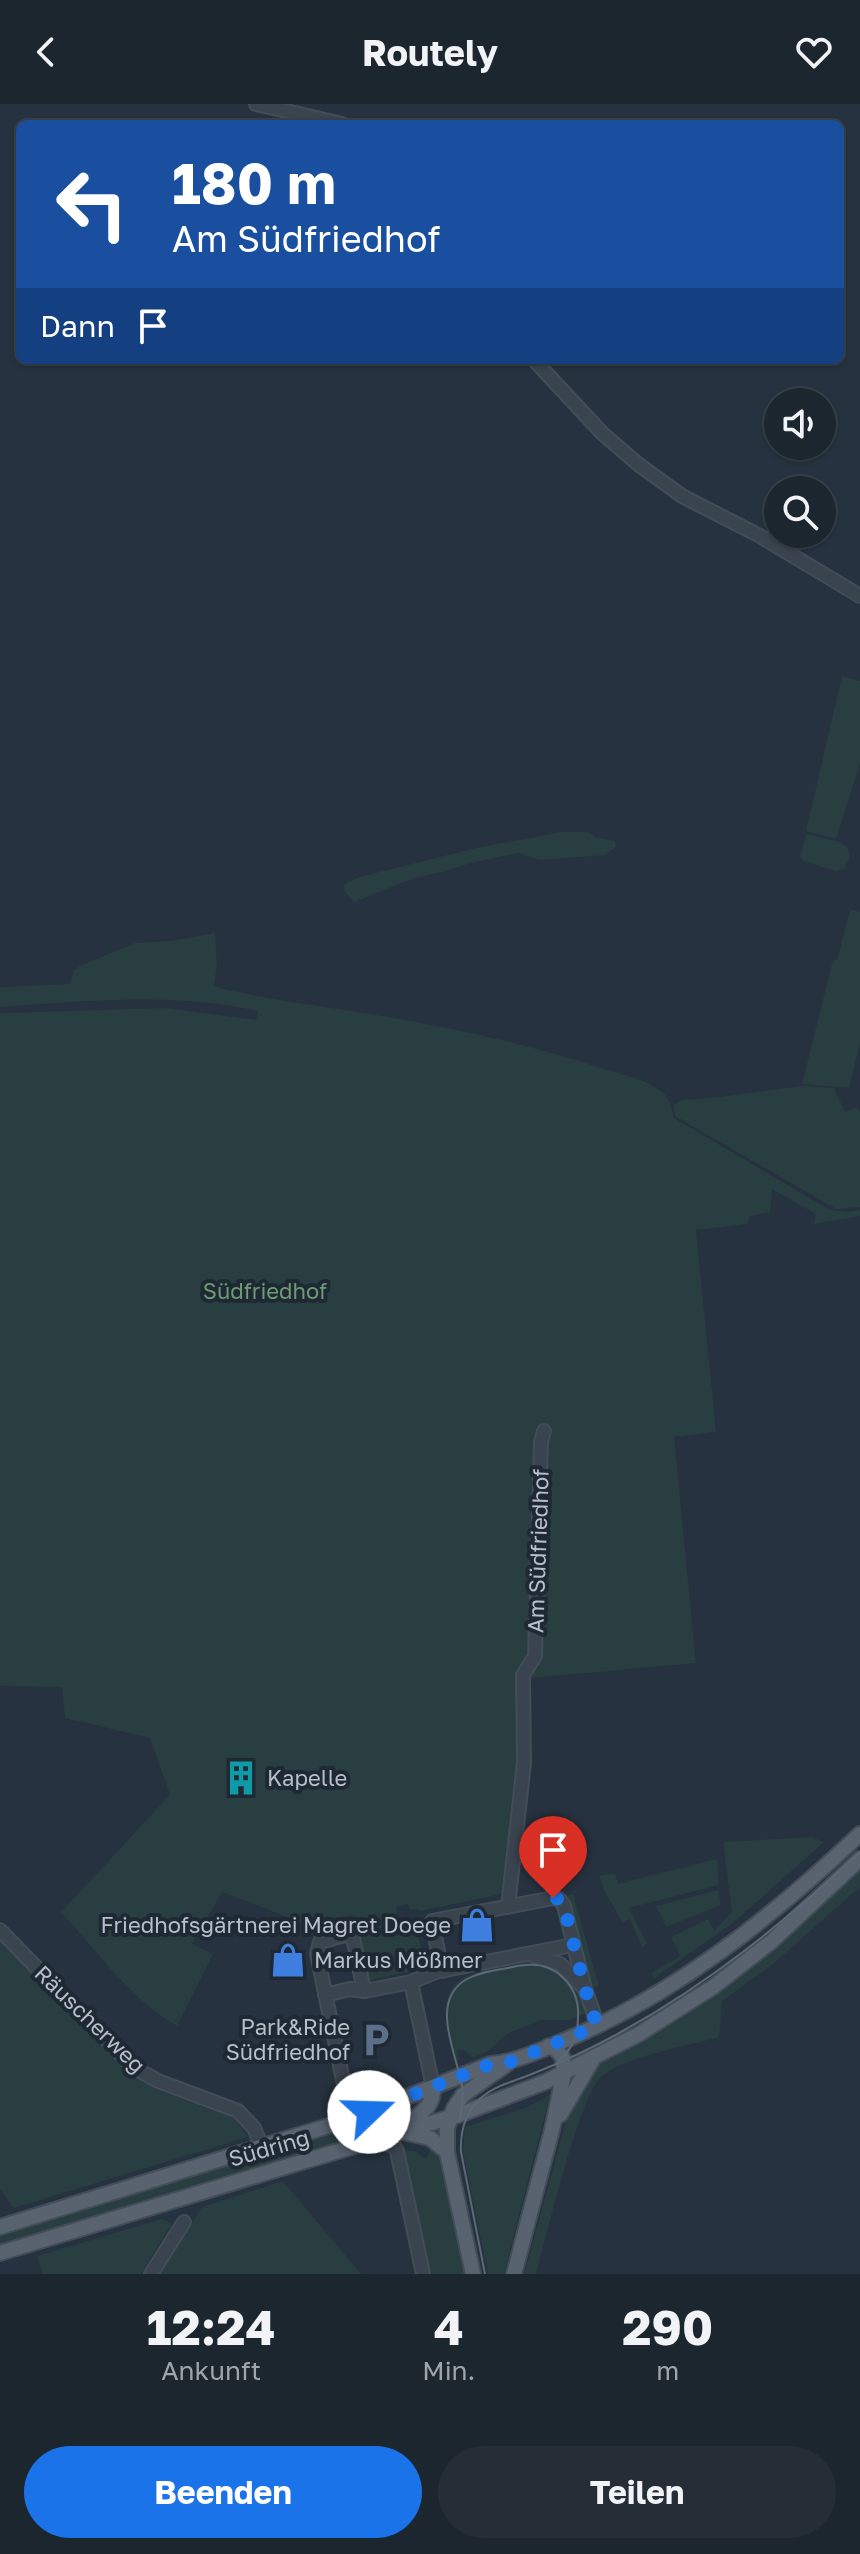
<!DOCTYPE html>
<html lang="de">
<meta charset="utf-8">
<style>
:root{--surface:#1c262f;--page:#252e37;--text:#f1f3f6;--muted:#a0a5aa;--line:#3a434b;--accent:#1a73e8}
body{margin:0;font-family:"Golos Text",sans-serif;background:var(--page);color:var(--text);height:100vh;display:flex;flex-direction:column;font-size:30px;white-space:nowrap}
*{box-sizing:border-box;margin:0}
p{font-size:26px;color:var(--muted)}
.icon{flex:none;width:44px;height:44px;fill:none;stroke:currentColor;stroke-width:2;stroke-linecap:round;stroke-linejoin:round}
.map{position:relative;height:2170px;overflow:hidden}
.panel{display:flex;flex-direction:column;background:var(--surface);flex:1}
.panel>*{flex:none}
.hud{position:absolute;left:16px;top:16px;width:828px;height:244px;border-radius:12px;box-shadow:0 2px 6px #0004,0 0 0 2px var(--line);background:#1a4fa0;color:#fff;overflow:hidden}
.fabs{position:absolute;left:764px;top:284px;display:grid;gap:16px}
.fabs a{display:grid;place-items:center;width:72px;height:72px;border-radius:50%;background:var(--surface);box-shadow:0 2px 6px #0004,0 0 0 2px var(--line);font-size:40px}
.pin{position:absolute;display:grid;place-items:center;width:68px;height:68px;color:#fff;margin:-82px -34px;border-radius:50% 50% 50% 0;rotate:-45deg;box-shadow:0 0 8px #0007}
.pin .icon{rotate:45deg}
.me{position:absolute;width:88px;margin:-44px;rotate:69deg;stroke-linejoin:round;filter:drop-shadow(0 0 6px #0008)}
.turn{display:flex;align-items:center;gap:28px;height:168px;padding:0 24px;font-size:36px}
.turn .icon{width:104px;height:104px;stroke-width:2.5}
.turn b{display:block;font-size:56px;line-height:68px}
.then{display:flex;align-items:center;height:76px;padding:0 24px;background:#0003;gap:16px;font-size:30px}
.eta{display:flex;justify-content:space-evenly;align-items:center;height:136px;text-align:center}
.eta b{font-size:48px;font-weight:700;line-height:56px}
.button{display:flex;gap:16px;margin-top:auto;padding:16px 24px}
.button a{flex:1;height:92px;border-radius:48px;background:var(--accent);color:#fff;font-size:32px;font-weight:700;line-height:92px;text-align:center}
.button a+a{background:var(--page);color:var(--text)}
header{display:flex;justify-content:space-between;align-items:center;height:104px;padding:0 24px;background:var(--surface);font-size:36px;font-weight:700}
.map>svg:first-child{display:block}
.green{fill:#283e40}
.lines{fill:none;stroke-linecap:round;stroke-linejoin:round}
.minor-casing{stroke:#434d58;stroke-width:16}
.major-casing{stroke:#434d58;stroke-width:18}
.minor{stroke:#3a444f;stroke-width:12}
.major{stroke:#58636f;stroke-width:14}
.tram{stroke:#5c6876;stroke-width:2}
.route{stroke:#1a73e8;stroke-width:14;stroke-dasharray:0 25.2}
.labels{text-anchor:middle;stroke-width:8;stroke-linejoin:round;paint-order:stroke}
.park-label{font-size:22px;fill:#6e9a76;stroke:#1f2934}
.street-label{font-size:22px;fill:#b6bfca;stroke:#1f2934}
.poi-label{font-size:22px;fill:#b6bfca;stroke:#1f2934;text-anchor:start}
</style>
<header><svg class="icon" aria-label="back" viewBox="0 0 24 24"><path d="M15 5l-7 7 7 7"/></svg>Routely<svg class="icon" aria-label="heart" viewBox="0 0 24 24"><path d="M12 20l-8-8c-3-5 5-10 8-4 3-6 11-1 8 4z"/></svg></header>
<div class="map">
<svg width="860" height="2170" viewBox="0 0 860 2170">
<rect width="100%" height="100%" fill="#26323f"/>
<!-- green -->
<g class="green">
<path d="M842,572L860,577V659L836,735L806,727Z"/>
<path d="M561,728H589L595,733L615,737L616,743L605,751L540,756L518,749L471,759L442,768L417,773L354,798L344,787L345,780L359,773L476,744Z"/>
<path d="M806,730L840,738L847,743L850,753L844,765L836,767L803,757L800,753Z"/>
<path d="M850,805L860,808V940L849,984L802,980L833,856H837Z"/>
<path d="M215,829L217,861L214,882C271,897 326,902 383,912C457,925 533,941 604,965C623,971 652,976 666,992C671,998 672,1007 674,1014L830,1106L849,1108L860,1106V1112L814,1120L816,1110L772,1085L770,1108L750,1112L747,1120L696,1126L716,1328L674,1333L696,1559L521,1575L523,1610L506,1789L420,1807L417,1805L410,1806L408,1800L396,1803L398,1817L355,1824L352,1811L306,1820L222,1788L192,1840L213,1850L177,1922C131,1896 97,1847 61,1808L170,1691L150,1634L65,1614L62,1583L0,1582V909L165,904L256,916L258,907C173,888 86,897 0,903V883L70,880L74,866L82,861L135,839L170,837Z"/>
<path d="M802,982L834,984L845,1008L857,1003L860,1008V1103L836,1105L675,1012L673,1001L682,996L720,993Z"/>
<path d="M812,1733L824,1738L733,1819L654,1874L651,1869L680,1852L671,1833L708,1815L714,1827L732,1808L723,1738Z"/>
<path d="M717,1755L719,1781L629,1804L647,1840L642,1843L630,1815L623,1819L605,1788L599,1772L615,1769L618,1780Z"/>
<path d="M860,1763V1783L773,1860L722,1897L719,1933C688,1942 626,1952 602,1972C580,1989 546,2135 536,2170H524L566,2017L589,1968L605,1952L659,1923Z"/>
<path d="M718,1786L721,1801L666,1823L656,1802Z"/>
<path d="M573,1790L599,1882L591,1884L566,1792Z"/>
<path d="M415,1815L425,1864L366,1877L355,1826Z"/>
<path d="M0,1834L129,1967L144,1979L160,1987L234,2014L248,2033L14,2104L0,2085Z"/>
<path d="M530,1855C563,1866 576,1875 587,1909L570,1916H541L514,1927L506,1931L487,1948L472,1954L466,1947L457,1946L459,1956L455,1957L445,1906C451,1857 500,1870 530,1855Z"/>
<path d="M550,1991L504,2170H488L463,2048L465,2023L525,2004Z"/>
<path d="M359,2020L360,2032L0,2142V2129Z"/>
<path d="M433,2041L439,2046L444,2058L466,2170H427L402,2047H414L426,2055Z"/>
<path d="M283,2077L361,2170H159L202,2103Z"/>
<path d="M162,2115L172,2119L141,2170H43L37,2152Z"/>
</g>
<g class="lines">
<!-- minor casing -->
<g class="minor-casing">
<g id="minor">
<path d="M256,0L342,20"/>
<path d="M534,256L603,330L638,360L682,392L760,432L860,492"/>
<path d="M508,1803L524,1659L523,1571L535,1552L541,1338L544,1327"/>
<path d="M0,1826L133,1963L158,1977L238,2007L254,2024L262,2043"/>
<path d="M532,1851L560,1860L583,1883"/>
<path d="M442,1867L432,1817L553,1794L559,1795L564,1802L585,1885L594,1910L595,1923"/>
<path d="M411,1878L433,1983"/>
<path d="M325,1891L350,1885L365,1887L411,1878L435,1868L573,1841"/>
<path d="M351,2015L317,1850L320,1838L352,1829L364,1887"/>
<path d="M373,2036L394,2042L397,2047L423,2170"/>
<path d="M151,2170L184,2118"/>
</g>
</g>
<!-- major casing -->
<g class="major-casing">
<g id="major">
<path d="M560,2011L592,1957"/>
<path d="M404,2021C419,2009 434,2005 433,1983"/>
<path d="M399,2027L430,2034L447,2048"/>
<path d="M0,2123L351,2015L491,1960C516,1958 538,1947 561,1938C675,1891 771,1814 860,1730"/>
<path d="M0,2149L461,2010L545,1978L639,1930L713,1883L771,1838L860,1755"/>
<path d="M473,2170L447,2048V2024L454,2004L463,1991L507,1960"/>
<path d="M514,2170L552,2026L564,1969L563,1954L557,1946L549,1942"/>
</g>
</g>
<!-- minor -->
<use href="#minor" class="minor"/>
<!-- major -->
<use href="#major" class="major"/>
<!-- tram -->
<g class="tram">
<path d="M459,2018C462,2006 464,1995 462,1982C457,1950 428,1897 467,1875C478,1869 490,1867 502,1865C510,1864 518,1861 526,1861C557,1858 580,1884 578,1913C578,1931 573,1944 560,1956"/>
<path d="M485,2170L461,2048C460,2027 466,2007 482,1993C496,1981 515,1977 532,1970C562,1958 592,1944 621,1928C710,1879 786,1817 860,1748"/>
</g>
</g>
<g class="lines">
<!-- route -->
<path class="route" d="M369,2008L491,1960L510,1958L595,1923L594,1910L585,1885L564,1802L559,1795L553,1794"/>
</g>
<!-- icons -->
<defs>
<g id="building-bare" transform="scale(2.76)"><path d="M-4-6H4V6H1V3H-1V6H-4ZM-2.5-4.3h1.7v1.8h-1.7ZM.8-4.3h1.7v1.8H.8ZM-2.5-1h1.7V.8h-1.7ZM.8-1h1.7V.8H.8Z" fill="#0f9aa8" stroke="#1f2934" stroke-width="2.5" paint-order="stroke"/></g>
<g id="shop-bare" transform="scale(2.76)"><path d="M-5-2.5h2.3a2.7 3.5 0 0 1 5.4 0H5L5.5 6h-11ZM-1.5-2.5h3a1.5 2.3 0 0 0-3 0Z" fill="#3f7fe0" stroke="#1f2934" stroke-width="2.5" paint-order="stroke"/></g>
<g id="parking-bare" transform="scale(2.76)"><path d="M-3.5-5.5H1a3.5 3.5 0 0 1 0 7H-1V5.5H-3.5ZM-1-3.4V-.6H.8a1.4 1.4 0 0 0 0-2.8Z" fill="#5c6f8a" stroke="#1f2934" stroke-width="2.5" paint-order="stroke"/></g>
</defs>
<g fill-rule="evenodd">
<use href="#building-bare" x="241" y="1674"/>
<use href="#shop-bare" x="477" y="1821"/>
<use href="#shop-bare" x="288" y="1856"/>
<use href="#parking-bare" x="376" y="1936"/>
</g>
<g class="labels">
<!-- park labels -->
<g class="park-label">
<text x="265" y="1195">Südfriedhof</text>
</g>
<!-- street labels -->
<g class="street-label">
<text transform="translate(538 1447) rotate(-88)" y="8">Am Südfriedhof</text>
<text transform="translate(90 1915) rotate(44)" y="8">Räuscherweg</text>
<text transform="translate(269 2044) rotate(-16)" y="8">Südring</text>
</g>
<!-- poi labels -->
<g class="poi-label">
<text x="267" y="1682">Kapelle</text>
<text x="451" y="1829" text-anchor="end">Friedhofsgärtnerei Magret Doege</text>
<text x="314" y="1864">Markus Mößmer</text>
<text x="350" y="1931" text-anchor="end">Park&amp;Ride<tspan x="350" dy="25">Südfriedhof</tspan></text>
</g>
</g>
</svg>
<div class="fabs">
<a><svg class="icon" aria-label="sound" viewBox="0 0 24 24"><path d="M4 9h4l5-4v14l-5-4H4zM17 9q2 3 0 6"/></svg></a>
<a><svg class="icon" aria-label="search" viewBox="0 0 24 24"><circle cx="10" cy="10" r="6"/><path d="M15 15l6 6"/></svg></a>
</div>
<div class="pin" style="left:553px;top:1794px;background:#d93025"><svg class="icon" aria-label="arrive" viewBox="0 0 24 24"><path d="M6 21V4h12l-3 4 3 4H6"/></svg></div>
<svg class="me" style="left:369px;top:2008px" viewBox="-20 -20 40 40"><circle r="19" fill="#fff"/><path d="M0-13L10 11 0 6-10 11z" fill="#1a73e8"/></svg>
<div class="hud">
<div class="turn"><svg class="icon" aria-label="left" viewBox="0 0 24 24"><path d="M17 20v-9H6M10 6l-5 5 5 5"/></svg><div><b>180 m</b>Am Südfriedhof</div></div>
<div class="then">Dann<svg class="icon" aria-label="arrive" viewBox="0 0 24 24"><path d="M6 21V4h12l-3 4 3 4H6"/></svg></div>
</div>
</div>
<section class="panel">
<div class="eta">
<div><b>12:24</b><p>Ankunft</p></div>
<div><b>4</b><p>Min.</p></div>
<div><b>290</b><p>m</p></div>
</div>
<div class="button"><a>Beenden</a><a>Teilen</a></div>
</section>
